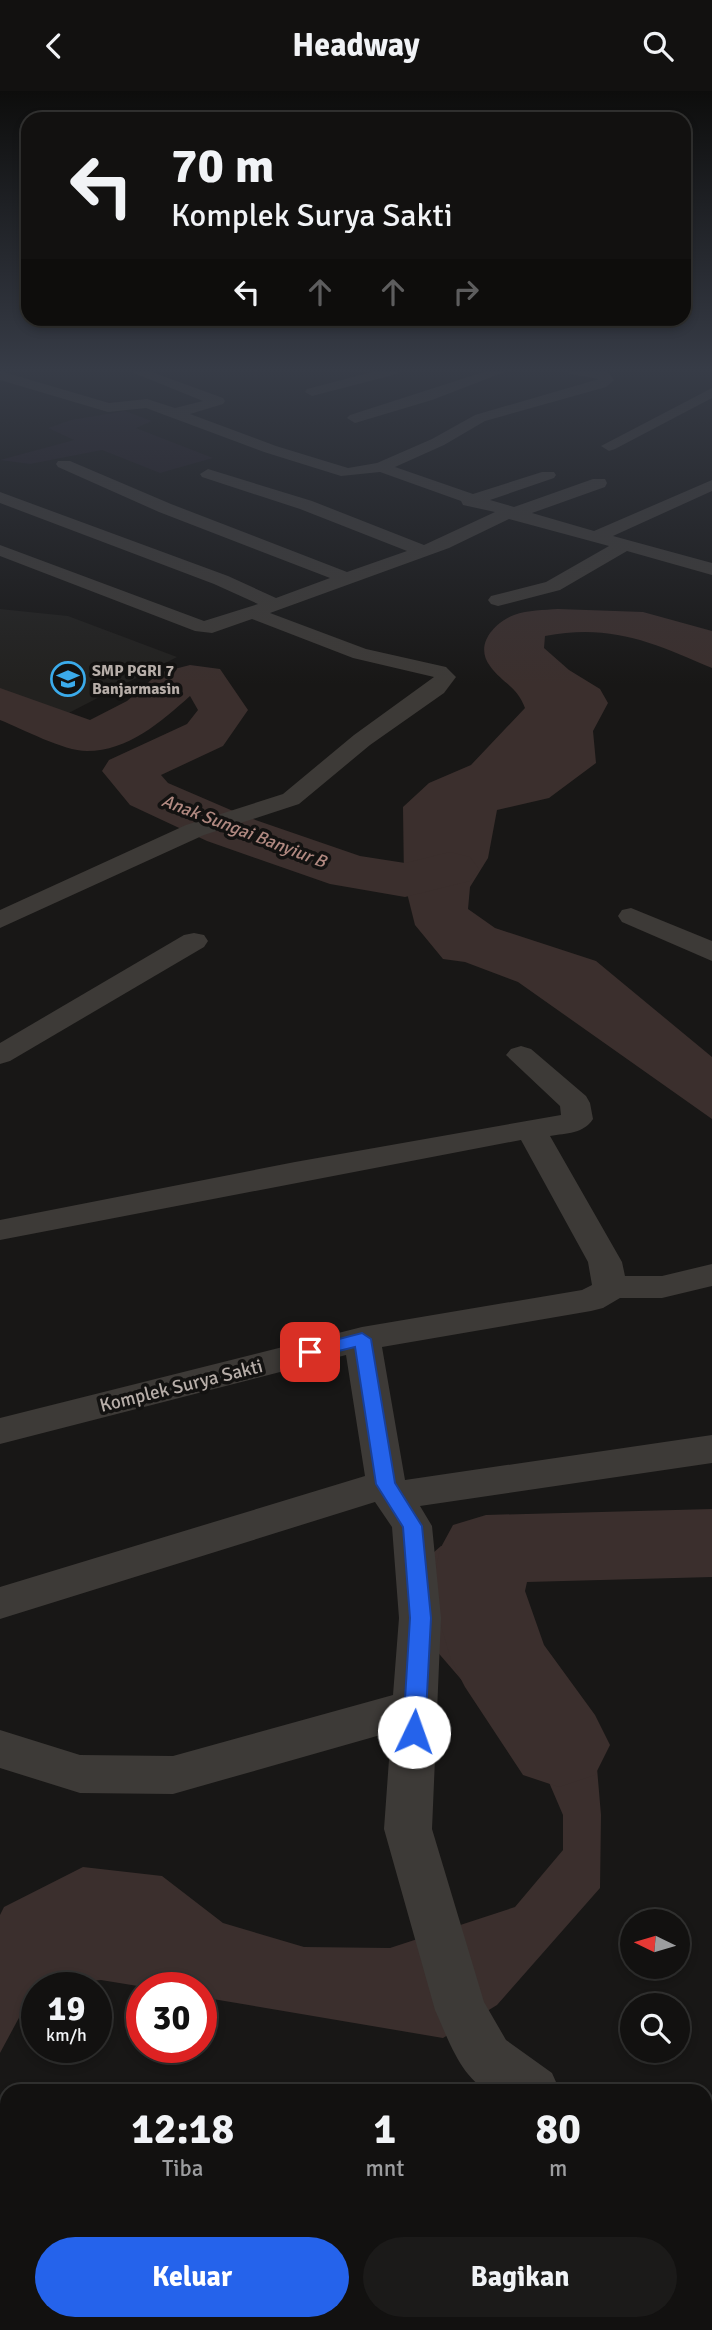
<!DOCTYPE html>
<html lang="id">
<style>
:root{--surface:#121110;--page:#1b1a19;--text:#f1f3f6;--muted:#9c9d9f;--line:#313130;--accent:#2563eb}
body{margin:0;font-family:Signika,sans-serif;background:var(--page);color:var(--text);height:100vh;display:flex;flex-direction:column;font-size:26px;white-space:nowrap}
*{box-sizing:border-box;margin:0}
p{font-size:23px;color:var(--muted)}
.icon{flex:none;width:38px;height:38px;fill:none;stroke:currentColor;stroke-width:2;stroke-linecap:round;stroke-linejoin:round}
.map{position:relative;flex:1;overflow:hidden}
.side{position:absolute;left:0px;top:1993px;width:712px;height:247px;display:flex;flex-direction:column;background:var(--surface);border-radius:21px 21px 0 0;box-shadow:0 4px 10px #0003,0 0 0 2px var(--line)}
.side>*{flex:none}
.top-card{position:absolute;left:21px;top:21px;width:670px;height:214px;border-radius:21px;box-shadow:0 4px 10px #0003,0 0 0 2px var(--line);background:#121110;color:var(--text);overflow:hidden}
.needle{width:46px;rotate:275deg}
.controls{position:absolute;left:620px;top:1818px;display:grid;gap:14px}
.controls a{display:grid;place-items:center;width:70px;height:70px;border-radius:50%;background:var(--surface);box-shadow:0 4px 10px #0003,0 0 0 2px var(--line);font-size:35px}
.speed{position:absolute;left:21px;top:1881px;display:flex;gap:14px;font-size:35px;font-weight:700;text-align:center}
.speed>*{display:grid;place-content:center;width:91px;height:91px;border-radius:50%;background:var(--surface);box-shadow:0 4px 10px #0003,0 0 0 2px var(--line);line-height:1}
.speed small{font-size:18px;font-weight:400}
.speed .limit{border:10px solid #d22;background:#fff;color:#111}
.pin{position:absolute;display:grid;place-items:center;width:60px;height:60px;color:#fff;margin:-30px;border-radius:14px;box-shadow:0 4px 10px #0006}
.me{position:absolute;width:77px;margin:-38px;rotate:3deg;stroke-linejoin:round;filter:drop-shadow(0 0 5px #0008)}
.turn{display:flex;align-items:center;gap:24px;height:147px;padding:0 35px;font-size:32px}
.turn .icon{width:91px;height:91px;stroke-width:2.5}
.turn b{display:block;font-size:49px;line-height:60px}
.lanes{display:flex;align-items:center;height:66px;padding:0 35px;background:#0003;justify-content:center;gap:35px;direction:ltr}
.lanes .off{opacity:.35}
.eta{display:flex;justify-content:space-evenly;align-items:center;height:119px;text-align:center}
.eta b{font-size:42px;font-weight:800;line-height:49px}
.primary-button{display:flex;gap:14px;margin-top:auto;padding:14px 35px}
.primary-button a{flex:1;height:80px;border-radius:42px;background:var(--accent);color:#fff;font-size:28px;font-weight:800;line-height:80px;text-align:center}
.primary-button a+a{background:var(--page);color:var(--text)}
header{display:flex;justify-content:space-between;align-items:center;height:91px;padding:0 35px;background:var(--surface);font-size:32px;font-weight:800}
.map>svg:first-child{display:block}
.built{fill:#22211f}
.green{fill:#221c23}
.water{fill:#3b2f2d}
.lines{fill:none;stroke-linecap:round;stroke-linejoin:round}
.river{fill:#3b2f2d;fill-rule:evenodd}
.minor{fill:#3d3a37;fill-rule:evenodd}
.route{fill:#2563eb;stroke:#184099;stroke-width:2}
.labels{text-anchor:middle;stroke-width:7;stroke-linejoin:round;paint-order:stroke}
.far-poi-label{font-size:16px;font-weight:bold;fill:#b7aea9;stroke:#131211;text-anchor:start}
.far-water-label{font-size:18px;font-style:italic;fill:#b18981;stroke:#131211}
.street-label{font-size:19px;fill:#b7aea9;stroke:#131211}
</style>
<header><svg class="icon" aria-label="back" viewBox="0 0 24 24"><path d="M15 5l-7 7 7 7"/></svg>Headway<svg class="icon" aria-label="search" viewBox="0 0 24 24"><circle cx="10" cy="10" r="6"/><path d="M15 15l6 6"/></svg></header>
<div class="map">
<svg width="712" height="2239" viewBox="0 0 712 2239">
<rect width="100%" height="100%" fill="#181716"/>
<!-- built -->
<path class="built" d="M0,518L68,525L177,566L59,627L0,609Z"/>
<!-- green -->
<path class="green" d="M125,320L152,330L136,337L213,367L160,382L102,359L30,373L0,369L74,349L48,337L71,329Z"/>
<!-- water -->
<g class="water">
<path d="M558,518L643,521L712,540V577C654,552 611,532 545,545L544,557L569,579L600,598L608,612L593,640L596,672L549,707L497,719L488,767L470,796L468,818L495,837L596,870L712,966V1028L518,891L465,871L443,868L415,834L404,790L403,716L429,692L471,674L525,617C517,595 502,592 490,575C474,554 494,532 514,524C528,519 544,519 558,518Z"/>
<path d="M712,1450V1479L501,1484L475,1501L473,1529L485,1556L594,1642L601,1724L600,1797L497,1914L443,1947L201,1906V1897H150L101,1889L58,1893L53,1897H37V1910L21,1923L0,1962V1824L4,1816L83,1776L162,1785L223,1832L304,1856L390,1857L515,1816L563,1759V1724L548,1689L428,1550L426,1468L441,1455Z"/>
</g>
<g class="lines">
<!-- river -->
<g class="river">
<path d="M190,574L220,578L248,619L223,655L161,684L168,692L247,726L360,765L405,772L450,761L470,766L479,778L470,790L405,806L330,793L207,750L130,714L102,680L109,669L187,633L198,619L190,605C161,631 128,660 87,660C63,660 23,638 0,629V597L90,629L127,610L159,582Z"/>
<path d="M712,1418V1486L527,1491L525,1500L544,1554L595,1624L610,1654L595,1684L559,1696L523,1684L465,1596L451,1569L431,1500L440,1458L453,1434L486,1424Z"/>
</g>
<!-- minor -->
<g class="minor">
<path d="M0,280L109,312L147,308L175,317L203,310L129,280H149L223,307L225,310L223,313L190,323L276,355L348,377L377,372L432,348L475,324L599,288L570,283L568,280L608,281L614,289L606,296L485,330L444,354L395,376L473,403L542,381H554L556,384L554,387L490,409L514,416L593,388H605L607,392L605,396L532,422L594,440L712,389V400L613,445L712,472V484L627,460L560,499L498,515L491,513L488,509L491,505L546,491L609,455L509,428L449,457L270,522L366,558L446,576L456,586L444,602L370,654L299,713L204,744L0,837V819L186,734L283,703L354,644L434,586L353,567L252,528L212,542L195,540L0,465V454L204,530L258,513L214,493L0,412V401L228,485L276,507L330,487L159,421L58,376L56,373L58,370H70L171,413L347,481L407,460L300,418L202,386L200,383L208,378L312,410L424,454L495,421L463,414L461,410L380,381L341,385L264,361L146,317L108,321L0,289Z"/>
<path d="M376,280H399L397,283L312,305L305,301L307,298Z"/>
<path d="M487,280H507L432,309L355,332L347,327L350,324Z"/>
<path d="M712,297V307L615,358L609,360L601,355Z"/>
<path d="M631,817L712,850V870L622,831L618,825L622,819Z"/>
<path d="M194,842L204,844L208,850L204,856L10,970L0,973V952L184,844Z"/>
<path d="M521,955L531,958L586,1005L590,1012L593,1028C583,1043 567,1042 550,1045L622,1171L625,1185H662L712,1173V1195L662,1207H620L603,1217L591,1220L382,1256L405,1389L712,1344V1372L420,1415L432,1435L441,1527L432,1738L484,1911L506,1949L552,1982L560,2000C545,2000 499,2004 489,2000C461,1988 447,1945 435,1919L384,1738L391,1641L173,1703L80,1702L0,1677V1639L80,1664L173,1665L393,1604L399,1527L392,1436L375,1411L0,1528V1496L365,1385L346,1264L0,1353V1327L362,1236L582,1199L592,1194L588,1171L521,1049L0,1149V1129L295,1071L561,1024L560,1015L506,964L511,958Z"/>
<path d="M705,2078L712,2081V2138L705,2135Z"/>
<path d="M0,2180L7,2183V2233H67L69,2239H0Z"/>
</g>
</g>
<!-- sky -->
<linearGradient id="sky" x2="0" y2="1"><stop stop-color="#0d0d0c"/><stop offset="0.47" stop-color="#373c47"/><stop offset="1" stop-color="#373c47" stop-opacity="0"/></linearGradient>
<rect width="712" height="593" fill="url(#sky)"/>
<!-- route -->
<path class="route" d="M362,1242L371,1248L395,1392L422,1435L431,1527L425,1641L421,1647L414,1649L406,1647L403,1641L410,1527L403,1436L376,1393L355,1256L310,1267L302,1261L304,1257Z"/>
<!-- icons -->
<defs>
<g id="school-ring" transform="scale(1.75)"><circle r="9.5" fill="#131211" stroke="#3babeb" stroke-width="1.5"/><path d="M0-5L7-2L0 1L-7-2ZM-4 1L0 2.5L4 1V4Q0 6-4 4Z" fill="#3babeb"/></g>
</defs>
<g fill-rule="evenodd">
<use href="#school-ring" x="68" y="588"/>
</g>
<g class="labels">
<!-- far-poi labels -->
<g class="far-poi-label">
<text x="92" y="585">SMP PGRI 7<tspan x="92" dy="18">Banjarmasin</tspan></text>
</g>
<!-- far-water labels -->
<g class="far-water-label">
<text transform="translate(244 740) rotate(21)" y="6">Anak Sungai Banyiur B</text>
</g>
<!-- street labels -->
<g class="street-label">
<text transform="translate(181 1294) rotate(-14)" y="7">Komplek Surya Sakti</text>
</g>
</g>
</svg>
<div class="controls">
<a><svg class="needle" viewBox="-14 -14 28 28"><path d="M0-13l5 13h-10z" fill="#e53935"/><path d="M0 13l5-13h-10z" fill="#9c9d9f"/></svg></a>
<a><svg class="icon" aria-label="search" viewBox="0 0 24 24"><circle cx="10" cy="10" r="6"/><path d="M15 15l6 6"/></svg></a>
</div>
<div class="speed"><div>19<small>km/h</small></div><div class="limit">30</div></div>
<div class="pin" style="left:310px;top:1261px;background:#d93025"><svg class="icon" aria-label="arrive" viewBox="0 0 24 24"><path d="M6 21V4h12l-3 4 3 4H6"/></svg></div>
<svg class="me" style="left:414px;top:1641px" viewBox="-20 -20 40 40"><circle r="19" fill="#fff"/><path d="M0-13L10 11 0 6-10 11z" fill="#2563eb"/></svg>
<div class="top-card">
<div class="turn"><svg class="icon" aria-label="left" viewBox="0 0 24 24"><path d="M17 20v-9H6M10 6l-5 5 5 5"/></svg><div><b>70 m</b>Komplek Surya Sakti</div></div>
<div class="lanes"><svg class="icon" aria-label="left" viewBox="0 0 24 24"><path d="M17 20v-9H6M10 6l-5 5 5 5"/></svg><svg class="icon off" aria-label="ahead" viewBox="0 0 24 24"><path d="M12 20V5M6 11l6-6 6 6"/></svg><svg class="icon off" aria-label="ahead" viewBox="0 0 24 24"><path d="M12 20V5M6 11l6-6 6 6"/></svg><svg class="icon off" aria-label="right" viewBox="0 0 24 24"><path d="M7 20v-9h11M14 6l5 5-5 5"/></svg></div>
</div>
<section class="side">
<div class="eta">
<div><b>12:18</b><p>Tiba</p></div>
<div><b>1</b><p>mnt</p></div>
<div><b>80</b><p>m</p></div>
</div>
<div class="primary-button"><a>Keluar</a><a>Bagikan</a></div>
</section>
</div>
